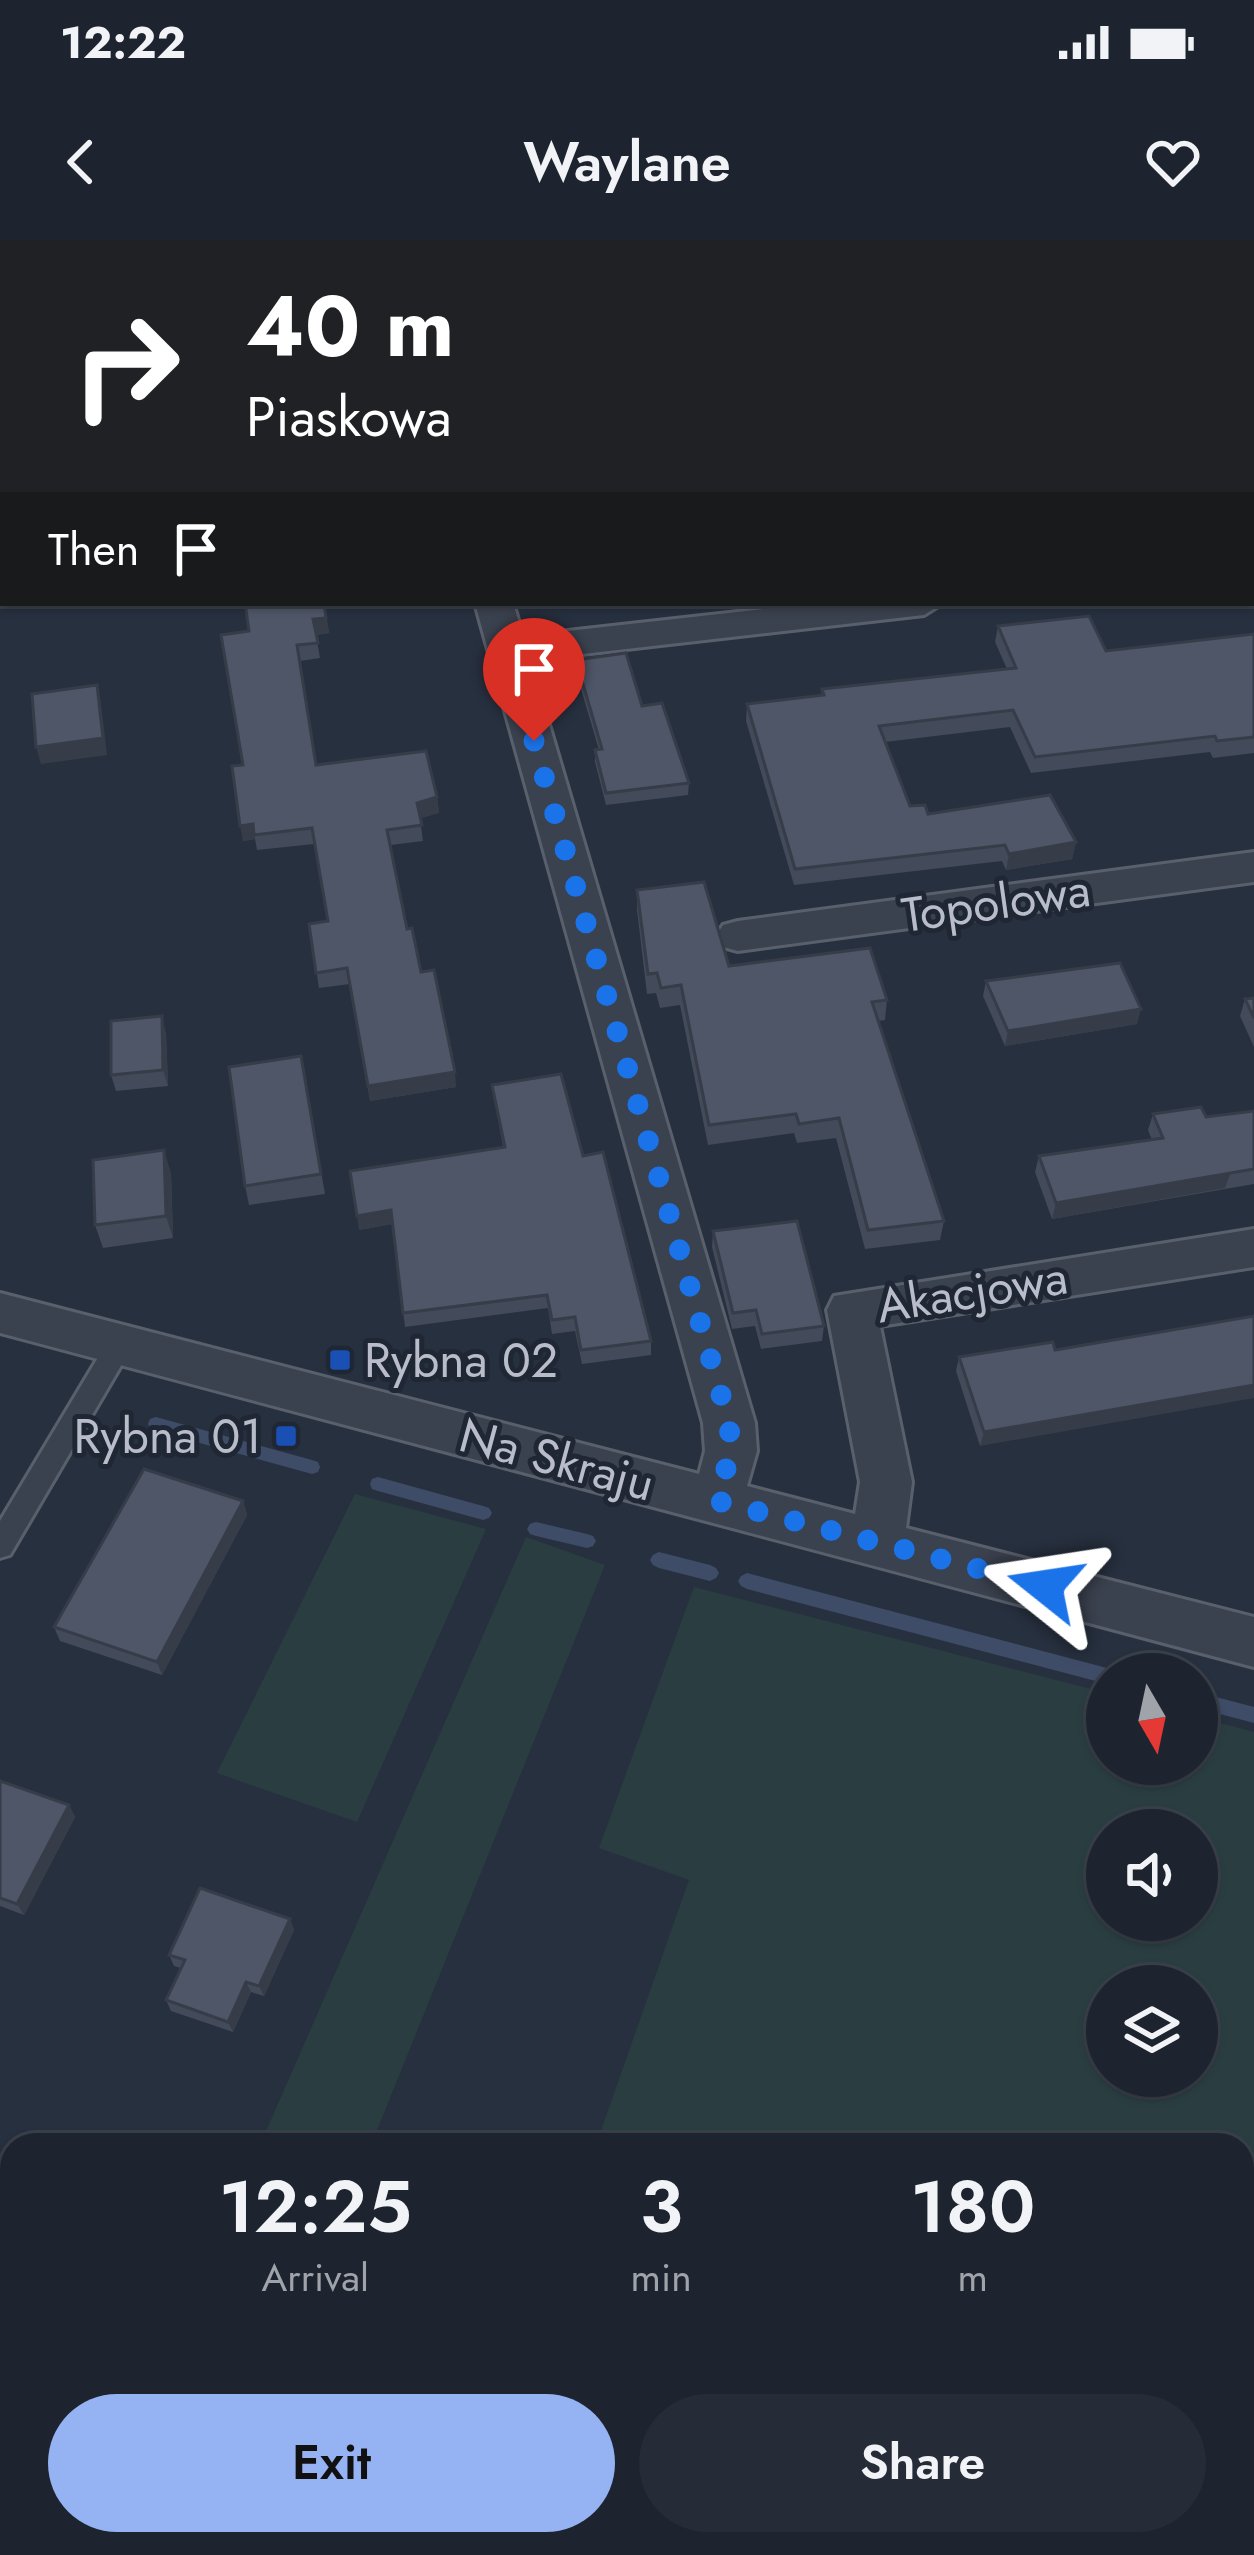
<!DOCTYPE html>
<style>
:root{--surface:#1d242f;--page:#252c37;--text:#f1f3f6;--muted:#a0a4aa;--line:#3b414b;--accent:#95b2f2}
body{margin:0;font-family:Jost,sans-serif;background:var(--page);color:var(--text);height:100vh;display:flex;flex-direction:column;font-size:45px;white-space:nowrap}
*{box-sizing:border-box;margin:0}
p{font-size:39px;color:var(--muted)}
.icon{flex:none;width:66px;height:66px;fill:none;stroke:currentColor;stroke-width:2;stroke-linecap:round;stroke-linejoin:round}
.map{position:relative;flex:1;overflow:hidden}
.sheet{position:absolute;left:0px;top:1893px;width:1254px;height:423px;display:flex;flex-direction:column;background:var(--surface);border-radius:36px 36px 0 0;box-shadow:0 3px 9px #0004,0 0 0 3px var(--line)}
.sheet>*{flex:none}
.banner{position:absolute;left:0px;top:0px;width:1254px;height:366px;box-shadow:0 3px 9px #0004,0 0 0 3px var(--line);background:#202124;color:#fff;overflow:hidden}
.needle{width:78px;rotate:171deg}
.controls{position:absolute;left:1086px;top:1413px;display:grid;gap:24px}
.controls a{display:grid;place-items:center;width:132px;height:132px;border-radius:50%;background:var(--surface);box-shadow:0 3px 9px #0004,0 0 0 3px var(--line);font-size:60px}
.pin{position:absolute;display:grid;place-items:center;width:102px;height:102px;color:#fff;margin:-123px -51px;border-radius:50% 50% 50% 0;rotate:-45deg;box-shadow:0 0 12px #0007}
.pin .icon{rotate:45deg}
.me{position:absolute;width:132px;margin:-66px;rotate:285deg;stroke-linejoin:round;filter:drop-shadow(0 0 9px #0008)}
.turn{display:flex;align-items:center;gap:42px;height:252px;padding:0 48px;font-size:54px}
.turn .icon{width:156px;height:156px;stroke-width:2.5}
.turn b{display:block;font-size:84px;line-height:102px}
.then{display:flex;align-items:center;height:114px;padding:0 48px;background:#0003;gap:24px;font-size:45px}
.eta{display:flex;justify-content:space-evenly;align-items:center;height:204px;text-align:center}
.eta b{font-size:72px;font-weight:600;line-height:84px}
.primary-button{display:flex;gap:24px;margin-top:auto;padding:24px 48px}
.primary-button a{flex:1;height:138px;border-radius:72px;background:var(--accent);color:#111;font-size:48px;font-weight:600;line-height:138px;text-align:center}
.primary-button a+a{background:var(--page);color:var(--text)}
.status{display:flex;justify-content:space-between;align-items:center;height:84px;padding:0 60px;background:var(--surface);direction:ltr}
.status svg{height:33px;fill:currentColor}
header{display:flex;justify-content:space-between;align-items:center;height:156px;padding:0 48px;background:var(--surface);font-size:54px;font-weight:600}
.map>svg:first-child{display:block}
.green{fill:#2a3e41;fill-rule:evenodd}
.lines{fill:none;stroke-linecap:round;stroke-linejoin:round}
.stream{fill:#3e4c67;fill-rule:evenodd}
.lane-casing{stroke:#59606c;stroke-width:6}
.street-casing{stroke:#59606c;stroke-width:6}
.lane{fill:#3b424f;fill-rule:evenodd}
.street{fill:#3b424f;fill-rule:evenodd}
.wall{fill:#434a59}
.shaded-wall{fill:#373c49}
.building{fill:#4e5668;stroke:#373c49;stroke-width:3}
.route{stroke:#1a73e8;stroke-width:21;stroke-dasharray:0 37.8}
.transit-dot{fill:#1a4fb4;stroke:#202734;stroke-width:4.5}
.labels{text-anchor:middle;stroke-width:10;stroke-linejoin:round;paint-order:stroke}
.street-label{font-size:48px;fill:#b8bdc9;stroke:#202734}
.poi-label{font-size:48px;fill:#b8bdc9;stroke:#202734;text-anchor:start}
</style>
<div class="status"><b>12:22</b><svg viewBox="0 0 49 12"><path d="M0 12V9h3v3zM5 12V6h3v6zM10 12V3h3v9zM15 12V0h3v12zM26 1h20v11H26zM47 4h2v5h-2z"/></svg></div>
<header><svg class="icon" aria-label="back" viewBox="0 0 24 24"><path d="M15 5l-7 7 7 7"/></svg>Waylane<svg class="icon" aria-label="heart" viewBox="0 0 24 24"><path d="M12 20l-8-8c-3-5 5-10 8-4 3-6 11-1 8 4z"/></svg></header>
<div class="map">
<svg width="1254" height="2315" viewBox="0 0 1254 2315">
<rect width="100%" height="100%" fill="#27303f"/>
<!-- green -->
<g class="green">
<path d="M355,1254L486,1289L357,1582L217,1533Z"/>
<path d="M526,1297L605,1325L371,1905H260Z"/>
<path d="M694,1347L1107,1453V1524H1197V1477L1254,1492V2315H452L456,2304H1242V1905H596L689,1640L599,1608ZM1107,1590H1197V1680H1107ZM1197,1746V1836H1107V1746Z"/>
<path d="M89,2304H210L206,2315H84Z"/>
</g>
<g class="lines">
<!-- stream -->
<g class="stream">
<path d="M156,1177L312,1220L318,1222L320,1227L318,1232L312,1234L156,1191L150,1189L148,1184L150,1179Z"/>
<path d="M378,1237L483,1266L489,1268L492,1273L489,1278L483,1280L378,1251L372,1249L370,1244L372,1239Z"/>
<path d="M536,1282L587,1294L593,1296L596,1301L593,1306L587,1308L536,1296L530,1294L527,1289L530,1284Z"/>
<path d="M659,1312L710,1325L716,1328L719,1333L716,1338L710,1341L659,1328L653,1325L650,1320L653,1315Z"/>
<path d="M747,1333L1107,1428L1115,1434H1107V1444L747,1349L741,1346L738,1341L741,1336Z"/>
<path d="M1197,1452L1254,1467V1483L1197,1468Z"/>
</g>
<!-- lane casing -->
<g class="lane-casing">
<path id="lane" d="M120,1093L129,1096L133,1104L129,1112L10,1315L0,1318V1281L111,1096Z"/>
</g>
<!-- street casing -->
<g class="street-casing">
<g id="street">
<path d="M374,0H406L407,3H375Z"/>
<path d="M743,0H775L776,3H744Z"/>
<path d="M953,0H985L986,3H954Z"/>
<path d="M475,363H513L523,396L818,363H943L924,375L530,420L755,1183L757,1211L747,1246L855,1274L860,1242L827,1070L834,1056L1254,989V1027L880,1086L912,1242L906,1288L1254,1377V1427L0,1093V1053L699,1234L705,1211L703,1183Z"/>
<path d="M1254,612V642L738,711L723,707L716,696L723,685L738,681Z"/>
</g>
</g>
<!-- lane -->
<use href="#lane" class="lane"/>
<!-- street -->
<use href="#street" class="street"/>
</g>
<!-- wall -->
<g class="wall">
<path d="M1251,50L1254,55V366L1251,360Z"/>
<path d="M245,363H370L325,368L329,393L316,395L320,418L300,421L316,525L437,557L439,573L420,578L423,601L391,605L407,689L456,847L370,861L350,744L319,748L309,684L328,681L314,604L257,610L255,599L243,601V525L249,391Z"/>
<path d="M998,386L1106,411L1254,394V513L1213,518L1210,512L1031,533L1010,487L885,502L910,566L928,574L1076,602L1072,619L1006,630L1002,621L794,645L746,481L747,464L821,455L822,449L1007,429L995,402Z"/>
<path d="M576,420L642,466L689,543L688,555L606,565L595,522V510H599L576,432Z"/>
<path d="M637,650L729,726L887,760L885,780L879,781L944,981L940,1000L865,1009L836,898L797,903L794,893L708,905L680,765L660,768L656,753L647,754L637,670Z"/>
<path d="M986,741L1137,784L1005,806L983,756Z"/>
<path d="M1254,758V807L1240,776L1245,759Z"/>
<path d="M166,793L168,846L116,851L111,835Z"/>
<path d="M301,816L325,954L249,965L245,946Z"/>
<path d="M492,845L583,916L651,1101V1115L582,1124L575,1091L552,1094L548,1068L405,1087L392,984L359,990L503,907Z"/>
<path d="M1254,871V944L1052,979L1035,932L1039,916L1152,900L1148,890L1153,874L1206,877Z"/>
<path d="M171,933L173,998L103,1008L95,985Z"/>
<path d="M713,991L824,1086L822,1101L761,1109L755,1086L732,1089L712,1007Z"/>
<path d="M1055,1110L980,1206L956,1131L959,1117Z"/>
<path d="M243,1261L247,1275L162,1435L60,1401L54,1387Z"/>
<path d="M0,1541L69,1565L75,1577L24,1675L0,1666Z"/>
<path d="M290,1679L294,1690L264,1756L251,1752L233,1792L171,1771L166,1760L181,1728L174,1726L169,1715Z"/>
</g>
<!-- shaded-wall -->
<g class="shaded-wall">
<path d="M184,0H244V3H159Z"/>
<path d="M326,378L329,393L315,395L313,379Z"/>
<path d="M97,445L101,463L107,515L41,524L36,507Z"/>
<path d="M437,557L439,573L418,579L417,563Z"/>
<path d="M253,584L255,599L243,601L240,586Z"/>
<path d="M1076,602L1072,619L1006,630L1009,614Z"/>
<path d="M1141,769L1137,784L1005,806L1008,791Z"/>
<path d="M162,776L166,793L168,846L163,830Z"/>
<path d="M455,832L456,847L370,861L368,846Z"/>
<path d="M164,910L171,933L173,998L166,976Z"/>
<path d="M1231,932L1225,948L1052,979L1056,963Z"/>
<path d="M391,970L393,984L359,990L357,976Z"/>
<path d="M1254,1145V1158L980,1206L984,1192Z"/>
<path d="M243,1261L247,1275L162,1435L157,1422Z"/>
<path d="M69,1565L75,1577L24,1675L17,1664Z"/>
<path d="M290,1679L294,1690L264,1756L259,1746Z"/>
<path d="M246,1742L251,1752L233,1792L228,1782Z"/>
</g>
<!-- building -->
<g class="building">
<path d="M19,0H184L159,3H19Z"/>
<path d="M447,0H726L727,3H448Z"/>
<path d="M874,0H938L939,3H876Z"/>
<path d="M1053,0H1217L1219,3H1055Z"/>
<path d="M1251,50L1254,55V341L1251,335Z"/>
<path d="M245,363H324L326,378L313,379L318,403L297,405L316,525L426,511L437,557L417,563L422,585L387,590L407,689L412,688L421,732L434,730L455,832L368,846L347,728L316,733L309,684L328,681L312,588L254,595L253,584L240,586L232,526L243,525L221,395L249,391Z"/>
<path d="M1089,376L1106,411L1254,394V497L1217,501L1215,496L1035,517L1013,470L879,486L910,566L925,565L928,574L1050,555L1076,602L1009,614L1005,605L795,629L747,464L824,455L822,449L1016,428L998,386Z"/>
<path d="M626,413L642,466L662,463L689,543L606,553L595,510L602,509L576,420Z"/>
<path d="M97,445L103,498L36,507L32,454Z"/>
<path d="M704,642L729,726L870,708L887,760L872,762L944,981L868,990L839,878L799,884L796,874L709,885L681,745L661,748L657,733L648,734L637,650Z"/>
<path d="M1120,723L1141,769L1008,791L986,741Z"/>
<path d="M1254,758V778L1245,759Z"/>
<path d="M162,776L163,830L111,835V781Z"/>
<path d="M301,816L321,934L245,946L229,827Z"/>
<path d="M561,834L583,916L603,912L651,1101L581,1110L575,1077L552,1080L547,1055L403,1073L391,970L357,976L350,931L505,907L492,845Z"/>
<path d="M1201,867L1206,877L1254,871V929L1056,963L1039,916L1163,898L1153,874Z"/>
<path d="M164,910L166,976L95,985L93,920Z"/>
<path d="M797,981L824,1086L762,1094L756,1070L733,1073L713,991Z"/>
<path d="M1254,1076V1145L984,1192L959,1117L1053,1102L1055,1110Z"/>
<path d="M144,1229L243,1261L157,1422L54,1387Z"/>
<path d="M0,1541L69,1565L17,1664L0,1658Z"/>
<path d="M200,1648L290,1679L259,1746L246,1742L228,1782L166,1760L185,1720L169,1715Z"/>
</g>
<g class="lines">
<!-- route -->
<path class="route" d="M534,501L729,1183L731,1211L717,1261L1045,1346"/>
</g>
<!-- markers -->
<g class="transit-dot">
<rect x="328" y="1108" width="24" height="24" rx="6"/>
<rect x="274" y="1184" width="24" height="24" rx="6"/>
</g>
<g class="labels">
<!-- street labels -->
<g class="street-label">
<text transform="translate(996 662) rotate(-8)" y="17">Topolowa</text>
<text transform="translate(972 1051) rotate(-9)" y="17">Akacjowa</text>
<text transform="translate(557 1219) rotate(15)" y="17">Na Skraju</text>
</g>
<!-- poi labels -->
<g class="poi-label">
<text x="364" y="1137">Rybna 02</text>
<text x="262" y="1213" text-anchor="end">Rybna 01</text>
</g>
</g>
</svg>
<div class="controls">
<a><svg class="needle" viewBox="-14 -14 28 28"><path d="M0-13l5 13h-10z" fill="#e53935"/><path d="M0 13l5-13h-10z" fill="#a0a4aa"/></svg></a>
<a><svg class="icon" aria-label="sound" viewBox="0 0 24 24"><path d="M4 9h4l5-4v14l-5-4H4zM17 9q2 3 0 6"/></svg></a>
<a><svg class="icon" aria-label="layers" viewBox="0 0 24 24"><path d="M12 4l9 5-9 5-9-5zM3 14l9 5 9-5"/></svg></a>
</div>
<div class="pin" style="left:534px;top:501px;background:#d93025"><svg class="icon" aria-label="arrive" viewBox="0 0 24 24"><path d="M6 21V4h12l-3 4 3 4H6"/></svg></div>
<svg class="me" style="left:1045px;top:1346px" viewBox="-20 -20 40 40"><path d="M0-17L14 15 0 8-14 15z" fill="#1a73e8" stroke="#fff" stroke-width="4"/></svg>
<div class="banner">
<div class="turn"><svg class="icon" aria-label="right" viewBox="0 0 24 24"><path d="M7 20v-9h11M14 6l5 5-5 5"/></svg><div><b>40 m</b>Piaskowa</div></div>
<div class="then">Then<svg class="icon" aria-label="arrive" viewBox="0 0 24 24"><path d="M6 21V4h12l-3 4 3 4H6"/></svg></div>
</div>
<section class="sheet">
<div class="eta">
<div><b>12:25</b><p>Arrival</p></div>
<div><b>3</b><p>min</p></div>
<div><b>180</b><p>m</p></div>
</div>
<div class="primary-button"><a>Exit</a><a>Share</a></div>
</section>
</div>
